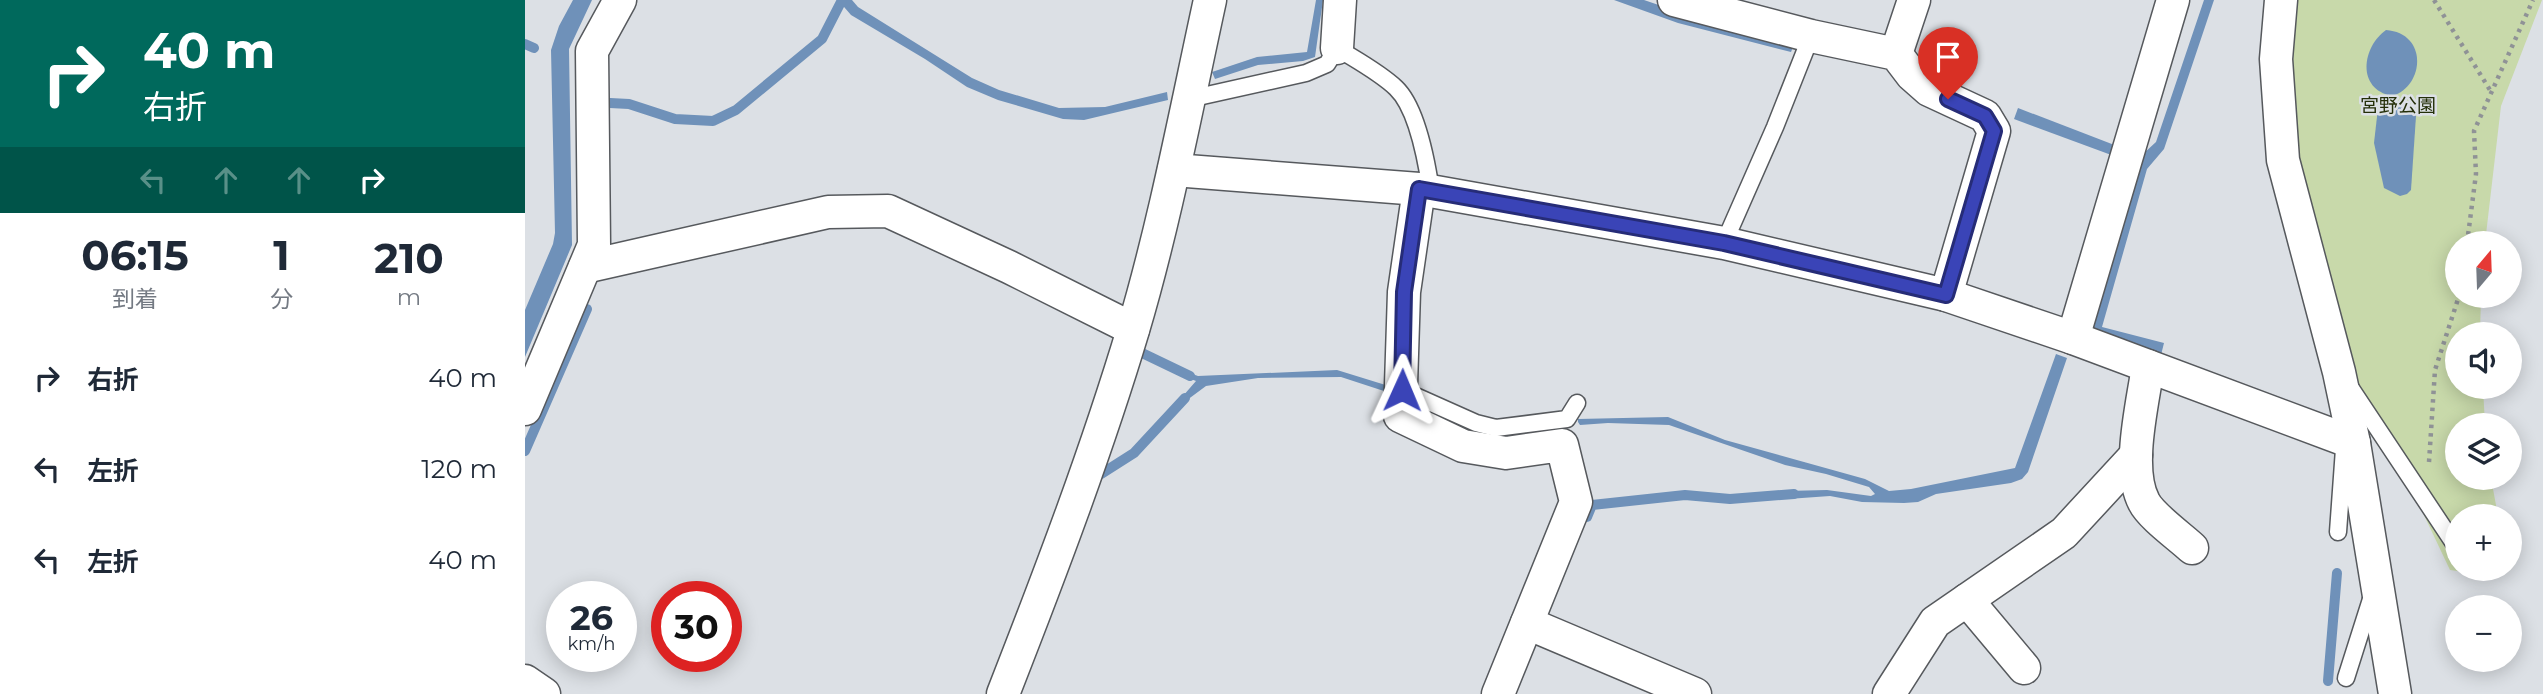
<!DOCTYPE html>
<html lang="ja">
<meta charset="utf-8">
<style>
:root{--surface:#fff;--page:#f2f2f3;--text:#1f2937;--muted:#747a83}
body{margin:0;font-family:Montserrat,"Noto Sans JP",sans-serif;background:var(--page);color:var(--text);height:100vh;display:flex;flex-direction:column;font-size:26px;white-space:nowrap}
*{box-sizing:border-box;margin:0}
p{font-size:23px;color:var(--muted)}
.icon{flex:none;width:38px;height:38px;fill:none;stroke:currentColor;stroke-width:2;stroke-linecap:round;stroke-linejoin:round}
.map{position:relative;flex:1;overflow:hidden}
.drawer{display:flex;flex-direction:column;background:var(--surface);width:525px}
.drawer>*{flex:none}
.guide{background:#00695c;color:#fff;overflow:hidden}
.needle{width:46px;rotate:19deg}
.fabs{position:absolute;left:1920px;top:231px;display:grid;gap:14px}
.fabs a{display:grid;place-items:center;width:77px;height:77px;border-radius:50%;background:var(--surface);box-shadow:0 4px 18px #0003;font-size:35px}
.speed{position:absolute;left:21px;top:581px;display:flex;gap:14px;font-size:35px;font-weight:700;text-align:center}
.speed>*{display:grid;place-content:center;width:91px;height:91px;border-radius:50%;background:var(--surface);box-shadow:0 4px 18px #0003;line-height:1}
.speed small{font-size:18px;font-weight:400}
.speed .limit{border:10px solid #d22;background:#fff;color:#111}
.pin{position:absolute;display:grid;place-items:center;width:60px;height:60px;color:#fff;margin:-72px -30px;border-radius:50% 50% 50% 0;rotate:-45deg;box-shadow:0 0 7px #0007}
.pin .icon{rotate:45deg}
.me{position:absolute;width:77px;margin:-38px;rotate:1deg;stroke-linejoin:round;filter:drop-shadow(0 0 5px #0008)}
.turn{display:flex;align-items:center;gap:24px;height:147px;padding:0 28px;font-size:32px}
.turn .icon{width:91px;height:91px;stroke-width:2.5}
.turn b{display:block;font-size:49px;line-height:60px}
.lanes{display:flex;align-items:center;height:66px;padding:0 28px;background:#0003;justify-content:center;gap:35px;direction:ltr}
.lanes .off{opacity:.35}
.eta{display:flex;justify-content:space-evenly;align-items:center;height:119px;text-align:center}
.eta b{font-size:42px;font-weight:700;line-height:49px}
ul{padding:0;list-style:none}
li{display:flex;align-items:center;gap:21px;height:91px;padding:0 28px}
li div{flex:1}
li b{display:block;font-size:26px}
li em{font-style:normal}
main{display:flex;flex:1;min-height:0}
.map>svg:first-child{display:block}
.green{fill:#c8d9aa}
.water{fill:#6f91b9}
.lines{fill:none;stroke-linecap:round;stroke-linejoin:round}
.stream{stroke:#6f91b9;stroke-width:10}
.service-casing{stroke:#56595d;stroke-width:19}
.minor-casing{stroke:#56595d;stroke-width:35}
.path{stroke:#8f9296;stroke-width:4.5;stroke-dasharray:3.5 5;stroke-linecap:butt}
.service{stroke:#fff;stroke-width:16}
.minor{stroke:#fff;stroke-width:32}
.route-casing{stroke:#262c77;stroke-width:18}
.route{stroke:#3a44b7;stroke-width:12}
.labels{text-anchor:middle;stroke-width:5;stroke-linejoin:round;paint-order:stroke}
.park-label{font-size:19px;fill:#242f09;stroke:#dce0e5}
</style>
<main>
<section class="drawer">
<div class="guide">
<div class="turn"><svg class="icon" aria-label="right" viewBox="0 0 24 24"><path d="M7 20v-9h11M14 6l5 5-5 5"/></svg><div><b>40 m</b>右折</div></div>
<div class="lanes"><svg class="icon off" aria-label="left" viewBox="0 0 24 24"><path d="M17 20v-9H6M10 6l-5 5 5 5"/></svg><svg class="icon off" aria-label="ahead" viewBox="0 0 24 24"><path d="M12 20V5M6 11l6-6 6 6"/></svg><svg class="icon off" aria-label="ahead" viewBox="0 0 24 24"><path d="M12 20V5M6 11l6-6 6 6"/></svg><svg class="icon" aria-label="right" viewBox="0 0 24 24"><path d="M7 20v-9h11M14 6l5 5-5 5"/></svg></div>
</div>
<div class="eta">
<div><b>06:15</b><p>到着</p></div>
<div><b>1</b><p>分</p></div>
<div><b>210</b><p>m</p></div>
</div>
<ul>
<li><svg class="icon" aria-label="right" viewBox="0 0 24 24"><path d="M7 20v-9h11M14 6l5 5-5 5"/></svg><div><b>右折</b></div><em>40 m</em></li>
<li><svg class="icon" aria-label="left" viewBox="0 0 24 24"><path d="M17 20v-9H6M10 6l-5 5 5 5"/></svg><div><b>左折</b></div><em>120 m</em></li>
<li><svg class="icon" aria-label="left" viewBox="0 0 24 24"><path d="M17 20v-9H6M10 6l-5 5 5 5"/></svg><div><b>左折</b></div><em>40 m</em></li>
</ul>
</section>
<div class="map">
<svg width="2018" height="694" viewBox="0 0 2018 694">
<rect width="100%" height="100%" fill="#dce0e5"/>
<!-- green -->
<path class="green" d="M1772,0H2017L1976,106L1960,243H1932V296H1956L1955,334H1932V387H1958L1960,425H1932V478H1966L1973,516H1932V569H1966L1954,574L1925,570L1860,433L1837,408L1771,155L1768,62Z"/>
<!-- water -->
<g class="water">
<path d="M48,0H67L44,49L47,245L0,357V310L28,244L30,233L26,50L34,26Z"/>
<path d="M313,0H327L333,7L447,78L474,90L534,108L580,107L642,92L643,100L559,120L538,119L473,100L442,87L400,59L326,15Z"/>
<path d="M791,0H798L790,57L778,61L733,65L690,79L687,72L732,57L782,52Z"/>
<path d="M1089,0H1119L1166,16L1270,42L1266,52L1153,23Z"/>
<path d="M1679,0H1689L1639,149L1622,169L1577,327L1639,343L1636,355L1565,335L1618,154L1631,142Z"/>
<path d="M1861,30C1903,33 1900,86 1867,96C1831,89 1837,47 1861,30Z"/>
<path d="M1871,101L1881,104L1891,116L1886,190L1882,194L1875,196L1859,188L1849,143L1853,108L1861,102Z"/>
<path d="M1493,108L1592,146L1589,156L1489,119Z"/>
<path d="M1531,354L1542,358L1503,472L1497,479L1486,483L1411,494L1393,502L1379,503L1337,502L1305,496L1263,499L1257,496L1260,491L1302,490L1346,496L1350,494L1344,487L1301,474L1260,465L1144,425L1083,423L1055,425L1053,422V419L1143,417L1200,440L1340,479L1364,491L1386,489L1490,468Z"/>
<path d="M656,370L673,376L812,370L867,387L865,393L816,377L733,378L681,386L654,406L651,404L671,381L651,373Z"/>
</g>
<g class="lines">
<!-- stream -->
<g class="stream">
<path d="M0,44L9,48"/>
<path d="M85,103L104,104L150,119L188,121L211,110L297,39L317,0"/>
<path d="M615,352L665,376"/>
<path d="M0,451L62,309"/>
<path d="M576,474L609,453L660,398"/>
<path d="M1062,517L1067,505L1160,495L1205,499L1269,494"/>
<path d="M1803,681L1812,573"/>
</g>
<!-- service casing -->
<g class="service-casing">
<g id="service">
<path d="M664,99L781,73L802,64L812,48C831,60 854,72 871,88C892,108 902,164 906,191"/>
<path d="M1199,243L1250,127L1286,36"/>
<path d="M1825,387L1932,548"/>
<path d="M877,390L951,423L971,428L1042,419L1052,403"/>
<path d="M1813,532L1819,449"/>
<path d="M1821,678L1848,593"/>
</g>
</g>
<!-- minor casing -->
<g class="minor-casing">
<g id="minor">
<path d="M1149,0L1286,36L1371,54L1387,75L1404,90L1460,116L1469,131L1421,295"/>
<path d="M1756,0L1751,59L1758,160L1814,372L1829,443L1870,694"/>
<path d="M812,48L815,0"/>
<path d="M1371,54L1389,0"/>
<path d="M649,170L894,189L1199,243L1421,295L1548,338L1829,443"/>
<path d="M894,189L879,292L875,416L938,446L981,453L1037,445L1051,502L973,694"/>
<path d="M60,267L303,212L363,211L484,267L608,329"/>
<path d="M1548,338L1648,0"/>
<path d="M1623,366C1618,403 1601,468 1619,502C1626,516 1654,536 1667,548"/>
<path d="M0,409L69,245L67,51L95,0"/>
<path d="M1442,600L1499,668"/>
<path d="M1002,623L1170,694"/>
<path d="M0,681L19,694"/>
<path d="M478,694C525,574 571,453 608,330C640,222 661,110 685,0"/>
<path d="M1364,694L1410,622L1539,533L1611,455"/>
</g>
</g>
<!-- path -->
<g class="path">
<path d="M1909,0L1965,90"/>
<path d="M1942,243L1951,174L1949,131L2008,0"/>
<path d="M1904,462L1910,370L1934,296"/>
</g>
<!-- service -->
<use href="#service" class="service"/>
<!-- minor -->
<use href="#minor" class="minor"/>
</g>
<g class="lines">
<!-- route casing -->
<g class="route-casing">
<path id="route" d="M877,390L879,292L894,189L1199,243L1421,295L1469,131L1460,116L1423,99"/>
</g>
<!-- route -->
<use href="#route" class="route"/>
</g>
<g class="labels">
<!-- park labels -->
<g class="park-label">
<text x="1873" y="112">宮野公園</text>
</g>
</g>
</svg>
<div class="fabs">
<a><svg class="needle" viewBox="-14 -14 28 28"><path d="M0-13l5 13h-10z" fill="#e53935"/><path d="M0 13l5-13h-10z" fill="#747a83"/></svg></a>
<a><svg class="icon" aria-label="sound" viewBox="0 0 24 24"><path d="M4 9h4l5-4v14l-5-4H4zM17 9q2 3 0 6"/></svg></a>
<a><svg class="icon" aria-label="layers" viewBox="0 0 24 24"><path d="M12 4l9 5-9 5-9-5zM3 14l9 5 9-5"/></svg></a>
<a>+</a>
<a>−</a>
</div>
<div class="speed"><div>26<small>km/h</small></div><div class="limit">30</div></div>
<div class="pin" style="left:1423px;top:99px;background:#d93025"><svg class="icon" aria-label="arrive" viewBox="0 0 24 24"><path d="M6 21V4h12l-3 4 3 4H6"/></svg></div>
<svg class="me" style="left:877px;top:390px" viewBox="-20 -20 40 40"><path d="M0-17L14 15 0 8-14 15z" fill="#3a44b7" stroke="#fff" stroke-width="4"/></svg>
</div>
</main>
